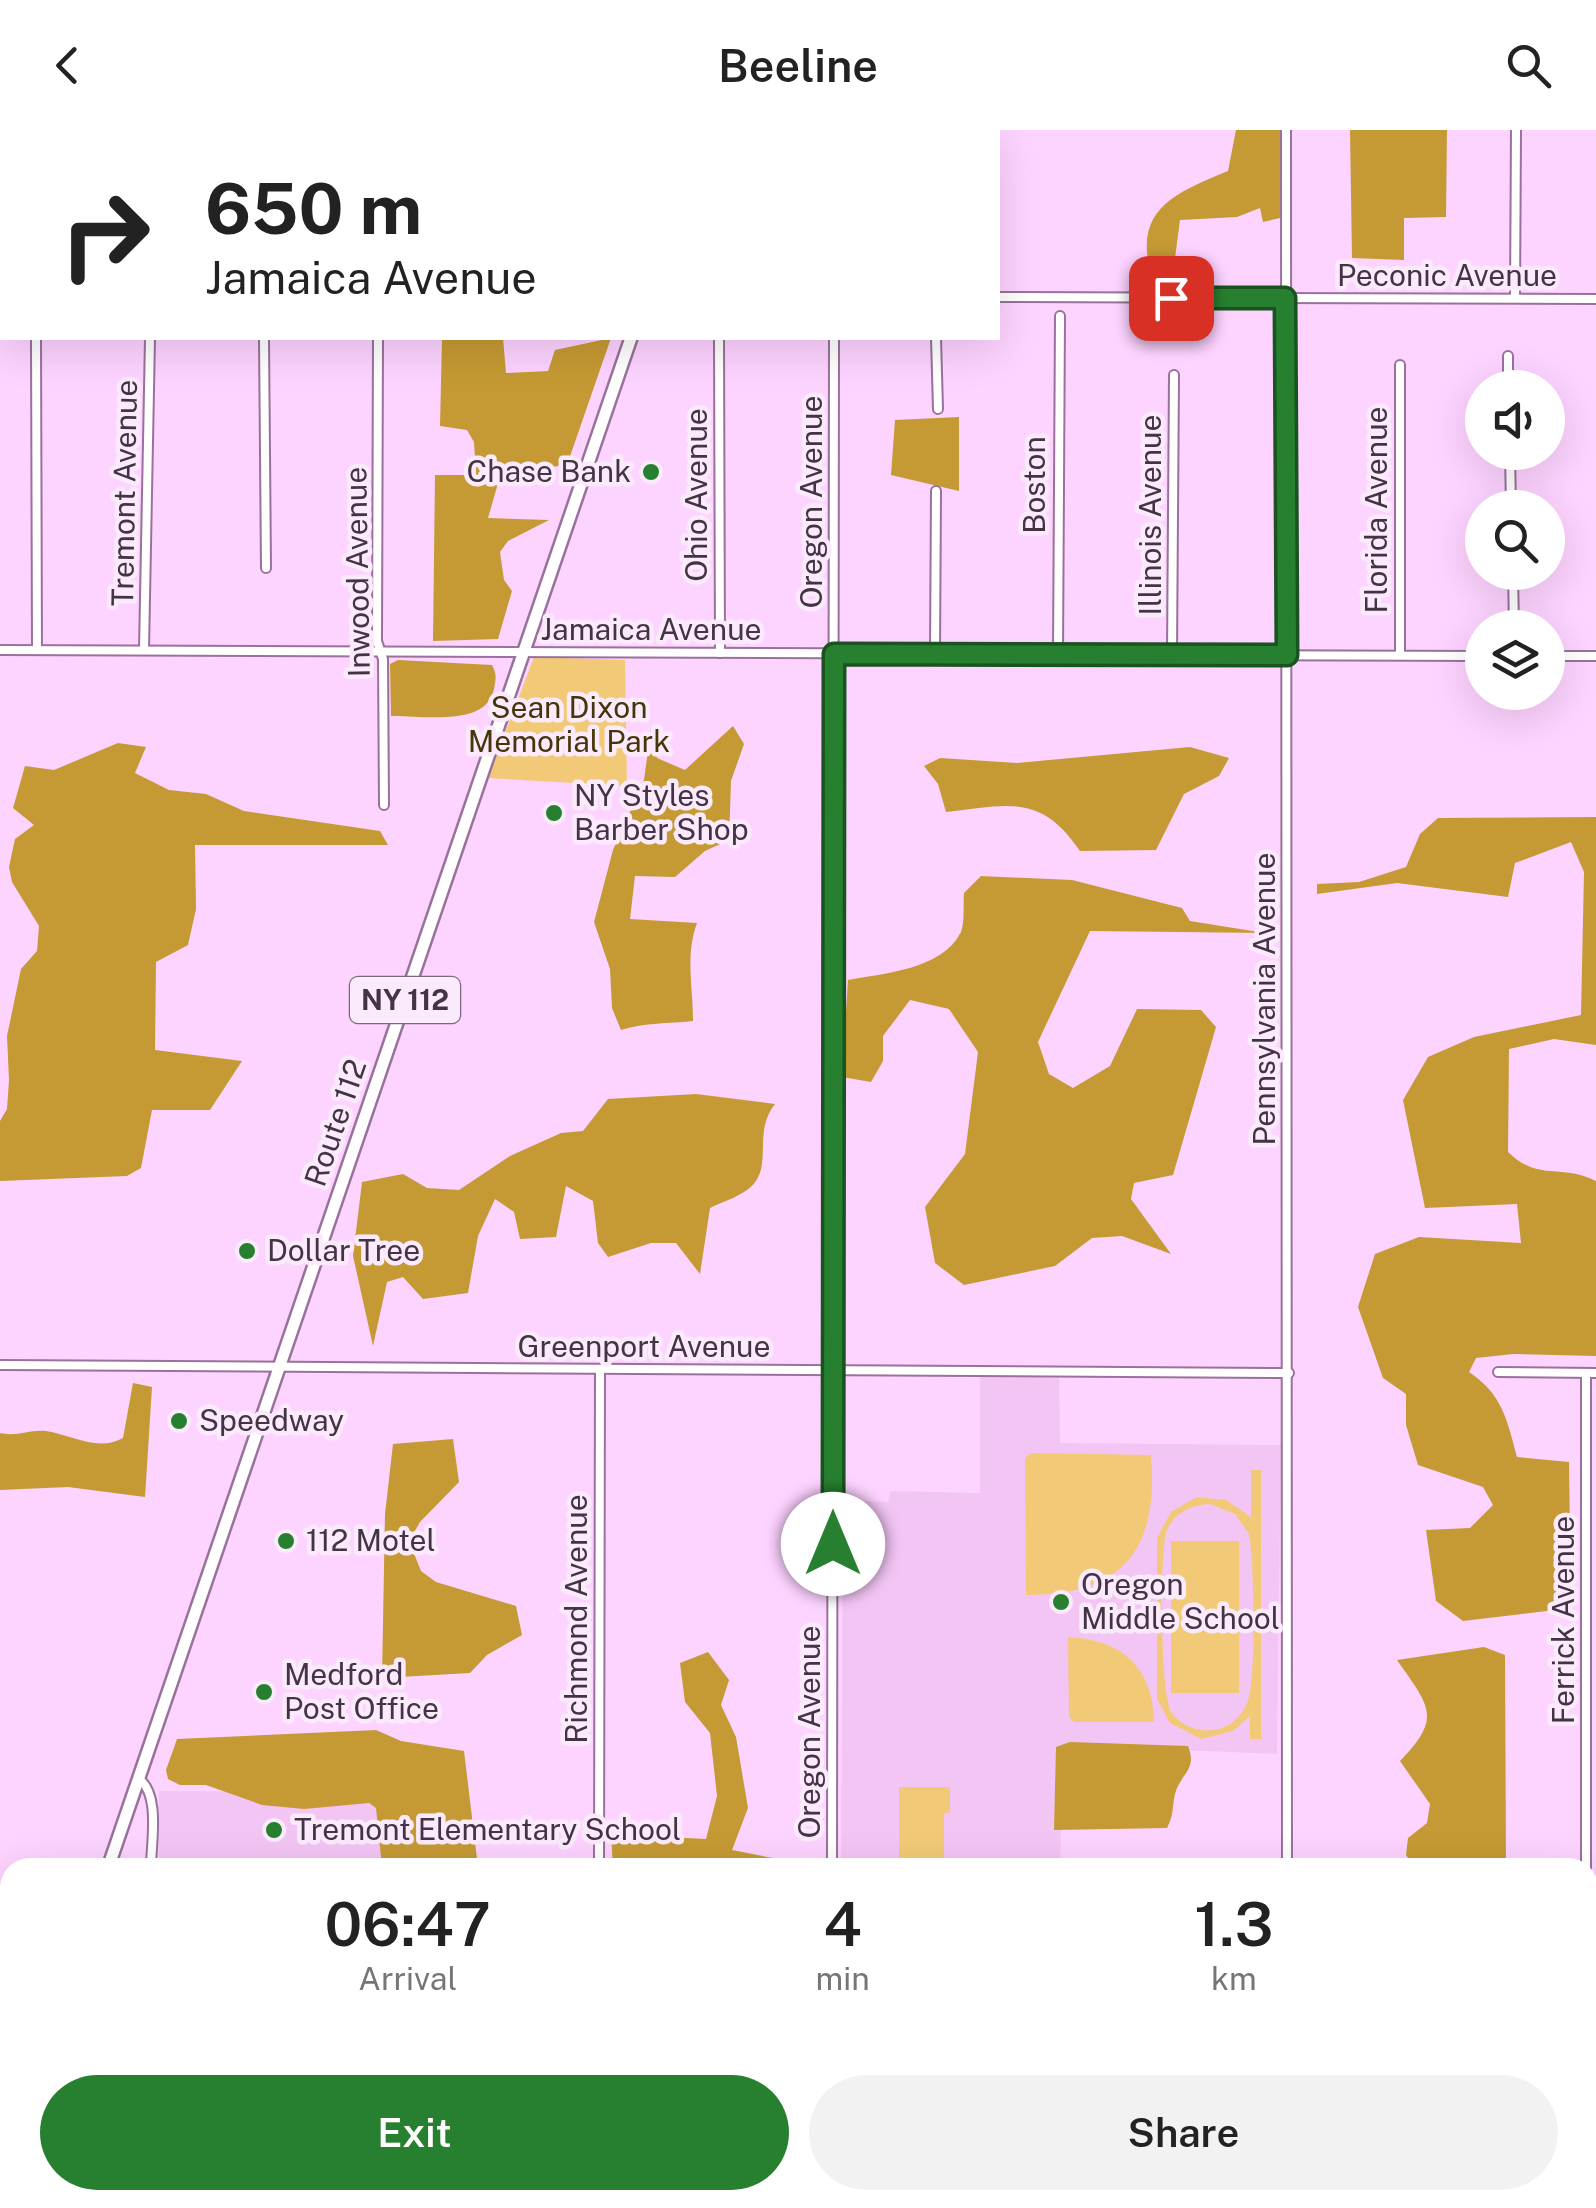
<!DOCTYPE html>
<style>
:root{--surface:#fff;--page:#f2f2f2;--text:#222;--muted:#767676;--accent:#27802f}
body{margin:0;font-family:"Public Sans",sans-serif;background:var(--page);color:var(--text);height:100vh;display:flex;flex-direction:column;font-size:38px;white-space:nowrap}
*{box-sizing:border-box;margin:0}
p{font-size:32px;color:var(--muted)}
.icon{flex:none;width:55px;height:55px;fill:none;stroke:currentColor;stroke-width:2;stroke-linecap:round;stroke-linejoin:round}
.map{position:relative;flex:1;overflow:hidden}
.drawer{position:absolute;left:0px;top:1728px;width:1598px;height:352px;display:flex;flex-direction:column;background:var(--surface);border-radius:30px 30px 0 0;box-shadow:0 10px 40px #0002}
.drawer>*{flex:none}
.hud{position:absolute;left:0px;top:0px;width:1000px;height:210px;box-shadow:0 10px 40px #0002;background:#fff;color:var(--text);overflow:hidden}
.buttons{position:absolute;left:1465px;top:240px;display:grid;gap:20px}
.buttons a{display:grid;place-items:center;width:100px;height:100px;border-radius:50%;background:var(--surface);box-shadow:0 10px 40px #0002;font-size:50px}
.pin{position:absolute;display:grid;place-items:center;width:85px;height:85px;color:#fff;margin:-42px;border-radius:20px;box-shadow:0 5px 15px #0006}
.me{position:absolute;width:110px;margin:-55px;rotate:0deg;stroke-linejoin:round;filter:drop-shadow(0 0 8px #0008)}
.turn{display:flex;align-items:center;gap:35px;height:210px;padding:0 40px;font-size:45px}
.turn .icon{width:130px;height:130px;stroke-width:2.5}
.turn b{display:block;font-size:70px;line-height:85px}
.eta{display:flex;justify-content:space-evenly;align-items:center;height:170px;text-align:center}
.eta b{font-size:60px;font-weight:600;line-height:70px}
.action{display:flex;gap:20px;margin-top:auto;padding:20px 40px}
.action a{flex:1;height:115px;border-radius:60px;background:var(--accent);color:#fff;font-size:40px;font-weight:600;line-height:115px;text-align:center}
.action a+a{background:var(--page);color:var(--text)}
header{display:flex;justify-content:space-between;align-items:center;height:130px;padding:0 40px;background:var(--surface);font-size:45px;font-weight:600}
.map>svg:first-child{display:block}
.built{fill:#f3c5f5}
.green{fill:#f2ca77;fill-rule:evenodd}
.forest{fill:#c59a34}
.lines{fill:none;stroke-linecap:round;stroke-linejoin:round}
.minor-casing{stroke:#98729a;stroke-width:12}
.primary-casing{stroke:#98729a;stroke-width:16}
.minor{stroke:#fff;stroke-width:8}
.primary{stroke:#fff;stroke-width:11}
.route-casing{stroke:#19531f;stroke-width:25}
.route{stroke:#27802f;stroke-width:18}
.poi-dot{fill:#27802f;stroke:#fbeafc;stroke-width:4}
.labels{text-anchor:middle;stroke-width:9;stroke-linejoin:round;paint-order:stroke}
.shield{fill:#fbeafc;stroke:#7a6a7b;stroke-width:2.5}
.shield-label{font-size:28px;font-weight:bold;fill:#433344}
.street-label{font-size:30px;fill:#433344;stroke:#fbeafc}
.poi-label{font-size:30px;fill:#433344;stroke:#fbeafc;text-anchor:start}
.park-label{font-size:30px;fill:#47350a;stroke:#fbeafc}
</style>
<header><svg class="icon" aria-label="back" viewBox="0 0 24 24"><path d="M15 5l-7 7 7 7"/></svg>Beeline<svg class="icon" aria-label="search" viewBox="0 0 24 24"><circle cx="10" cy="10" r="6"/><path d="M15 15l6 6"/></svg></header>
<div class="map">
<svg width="1596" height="2078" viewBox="0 0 1596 2078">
<rect width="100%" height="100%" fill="#fdd3ff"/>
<!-- built -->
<g class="built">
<path d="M980,1245L1059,1246L1060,1313L1281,1315L1277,1624L1063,1615L1060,1737L841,1738L843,1371L889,1372L890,1361L980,1363Z"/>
<path d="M159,1661L389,1662V1737L159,1738Z"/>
</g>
<!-- green -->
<g class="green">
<path d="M534,527L625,530L627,656L488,648Z"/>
<path d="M1031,1323L1151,1325C1159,1421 1122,1465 1026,1465L1025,1328Z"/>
<path d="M1251,1340H1261V1609H1250V1586L1233,1601L1201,1609L1170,1593L1157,1569V1408L1171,1382L1197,1367L1226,1370L1251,1387ZM1210,1374L1235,1384L1249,1404C1254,1430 1257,1552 1247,1573C1241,1588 1229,1598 1213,1600C1197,1602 1181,1596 1172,1583C1160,1568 1159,1420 1167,1400C1175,1382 1191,1375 1210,1374Z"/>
<rect x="1171" y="1411" width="68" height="152"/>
<path d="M1068,1507C1122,1509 1153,1538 1154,1592H1074L1069,1587Z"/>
<path d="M899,1657H950V1683H944V1737H899Z"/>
</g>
<!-- forest -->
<g class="forest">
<path d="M1236,0H1281L1280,88L1263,92L1260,78L1237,87L1180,90L1172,151L1153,149C1130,81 1174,63 1228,41Z"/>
<path d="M1350,0H1447L1446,87L1404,88V130L1352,128Z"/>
<path d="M442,208H503L506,243L548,241L555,220L611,208L567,335L501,343L488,388L549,390L508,411L500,422L504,450L512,461L498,509L433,511L435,345H476L474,312L467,300L440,296Z"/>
<path d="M959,287V361L891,345L895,290Z"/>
<path d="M398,530L492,535C497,544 496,549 494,559C487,598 420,585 391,586L390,534Z"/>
<path d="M733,596L744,614L731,651L729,710L705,721L675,747L635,746L630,789L697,793C685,826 693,856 693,891C667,894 646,892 621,900L612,878L610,839L594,792L613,720L644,650L651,599L657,628L685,640Z"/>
<path d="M118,613L146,617L135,643L169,660L206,664L244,681L380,701L388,715H195L196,779L188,815L156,832L155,920L242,931L210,980H152L141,1038L127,1046L0,1051V991L7,979L9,950L7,906L21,839L37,821L39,796L12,752L9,737L15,709L34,695L13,678L25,636L54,640Z"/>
<path d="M1190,617L1229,628L1219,646L1184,664L1156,720L1080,721C1041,663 1008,675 946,682L938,654L924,636L940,628L1017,633Z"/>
<path d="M1596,687V915L1554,909L1509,919L1508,1022C1539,1052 1560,1033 1596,1051V1226L1513,1224L1476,1228L1469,1242C1502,1264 1507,1289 1517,1327L1569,1332L1571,1478L1463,1491L1436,1471L1426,1400L1470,1398L1493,1375L1483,1357L1418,1335L1406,1295V1264L1383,1248L1358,1177L1375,1124L1419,1107L1521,1113L1517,1074L1425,1078L1403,970L1428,927L1474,907L1581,885L1584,742L1571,712L1515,733L1508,767L1397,753L1317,764V754L1359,752L1406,737L1420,704L1438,688Z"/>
<path d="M981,746L1072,750L1182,778L1190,791L1265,803L1090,801L1038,912L1049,944L1073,958L1110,936L1137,879L1201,880L1216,897L1173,1045L1134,1053L1131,1069L1171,1124L1122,1106L1092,1108L1055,1136L964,1155L935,1133L925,1077L965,1024L978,922L949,879L910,870L883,906V931L871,952L842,947L848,850C884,843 942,840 961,802C965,792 963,774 964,763Z"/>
<path d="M696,964L775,974C751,1004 776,1039 747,1060C736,1068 722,1072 710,1078L700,1144L676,1113H651L608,1127L598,1113L593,1071L566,1056L556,1107L520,1109L514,1082L495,1069L478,1106L468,1163L423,1169L403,1147L387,1152L373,1216L353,1126L362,1052L403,1044L427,1058L459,1060L510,1026L561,1003L583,1001L608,969Z"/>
<path d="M133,1253L152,1257L145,1367L68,1357L0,1360V1303C18,1307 30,1299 46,1301C72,1305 98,1322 123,1308Z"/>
<path d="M453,1309L459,1352L420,1392L409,1411L421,1441L436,1452L516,1476L522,1505L487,1525L470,1543L382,1548L385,1384L393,1314Z"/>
<path d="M1484,1517L1505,1525L1506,1737H1414L1406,1725L1408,1708L1427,1693L1430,1674L1400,1631C1443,1587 1429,1576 1397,1530Z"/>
<path d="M708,1522L729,1550L721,1575L736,1607L748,1678L732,1720L818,1737H613L611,1704L706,1709L717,1666L710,1603L685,1572L680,1533Z"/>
<path d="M376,1600L401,1611L464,1621L478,1737H382L376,1678L369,1673L304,1679L262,1675L206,1655H180L168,1649L166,1640L177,1609Z"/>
<path d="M1070,1612L1188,1616C1198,1640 1180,1644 1175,1664C1172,1677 1174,1685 1167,1698L1054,1700L1056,1617Z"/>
<path d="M1588,1907H1596V2008L1588,2010Z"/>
<path d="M365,2070H482L489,2078H365Z"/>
<path d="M952,2070H1179L1182,2078H950Z"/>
<path d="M1451,2070H1584L1596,2078H1449Z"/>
</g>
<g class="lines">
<!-- minor casing -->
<g class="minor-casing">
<g id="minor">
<path d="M151,0V2"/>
<path d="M832,0V2"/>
<path d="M1286,0L1287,1738"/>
<path d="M37,2V0"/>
<path d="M266,2V0"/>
<path d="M606,2L607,0"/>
<path d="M780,2V0"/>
<path d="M0,163H2"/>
<path d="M998,167L1596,169"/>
<path d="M1515,168L1516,0"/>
<path d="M36,208L37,520"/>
<path d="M264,208L266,438"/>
<path d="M378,208L377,511L383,529L384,675"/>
<path d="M719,208L720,523"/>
<path d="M936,208L938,279"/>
<path d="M1508,226V258"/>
<path d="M1510,322L1511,378"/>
<path d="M1513,442L1514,498"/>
<path d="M0,520L1482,526"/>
<path d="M144,520L150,208"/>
<path d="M935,524L936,361"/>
<path d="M1058,524L1060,186"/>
<path d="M1172,525L1174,245"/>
<path d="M1400,525V235"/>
<path d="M1548,526H1596"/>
<path d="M0,1235L1289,1243"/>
<path d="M1498,1242L1596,1243"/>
<path d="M138,1648C161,1664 151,1712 151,1738"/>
<path d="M599,1738L600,1240"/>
<path d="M832,1738L834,208"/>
<path d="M1586,1738V1243"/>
<path d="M150,2070V2078"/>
<path d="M599,2078V2070"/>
<path d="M832,2078V2070"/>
<path d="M1286,2078V2070"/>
</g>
</g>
<!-- primary casing -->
<g class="primary-casing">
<g id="primary">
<path d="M691,2L692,0"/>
<path d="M108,1738L631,208"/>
<path d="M0,2053L10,2024"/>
</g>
</g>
<!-- minor -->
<use href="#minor" class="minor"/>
<!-- primary -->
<use href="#primary" class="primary"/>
</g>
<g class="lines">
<!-- route casing -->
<g class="route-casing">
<path id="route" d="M833,1414L834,524L1287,525L1285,168H1171"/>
</g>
<!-- route -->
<use href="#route" class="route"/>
</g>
<!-- markers -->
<g class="poi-dot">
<circle cx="651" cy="342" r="10"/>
<circle cx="554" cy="683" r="10"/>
<circle cx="247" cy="1121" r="10"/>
<circle cx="179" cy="1291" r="10"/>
<circle cx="286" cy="1411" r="10"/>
<circle cx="1061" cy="1472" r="10"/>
<circle cx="264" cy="1562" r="10"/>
<circle cx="274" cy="1700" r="10"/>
</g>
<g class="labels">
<!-- shield labels -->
<rect class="shield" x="350" y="847" width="110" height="46" rx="8"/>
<g class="shield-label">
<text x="405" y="880">NY 112</text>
</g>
<!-- street labels -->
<g class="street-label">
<text x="1447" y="156">Peconic Avenue</text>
<text transform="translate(1035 355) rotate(-90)" y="10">Boston</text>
<text transform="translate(125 363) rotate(-89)" y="10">Tremont Avenue</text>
<text transform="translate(697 365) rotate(-90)" y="10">Ohio Avenue</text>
<text transform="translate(812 372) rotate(-90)" y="10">Oregon Avenue</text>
<text transform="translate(1377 380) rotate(-90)" y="10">Florida Avenue</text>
<text transform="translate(1151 385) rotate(-90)" y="10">Illinois Avenue</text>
<text transform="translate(358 442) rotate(-91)" y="10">Inwood Avenue</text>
<text x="651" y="510">Jamaica Avenue</text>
<text transform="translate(1265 869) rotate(-90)" y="10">Pennsylvania Avenue</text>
<text transform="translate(336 993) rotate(-71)" y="10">Route 112</text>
<text x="644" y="1227">Greenport Avenue</text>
<text transform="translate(577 1489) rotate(-90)" y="10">Richmond Avenue</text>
<text transform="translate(1564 1490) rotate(-90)" y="10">Ferrick Avenue</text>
<text transform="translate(810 1602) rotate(-90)" y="10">Oregon Avenue</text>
</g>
<!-- poi labels -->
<g class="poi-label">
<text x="631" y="352" text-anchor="end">Chase Bank</text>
<text x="574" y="676">NY Styles<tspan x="574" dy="34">Barber Shop</tspan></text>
<text x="267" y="1131">Dollar Tree</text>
<text x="199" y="1301">Speedway</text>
<text x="306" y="1421">112 Motel</text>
<text x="1081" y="1465">Oregon<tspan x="1081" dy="34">Middle School</tspan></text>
<text x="284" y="1555">Medford<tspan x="284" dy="34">Post Office</tspan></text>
<text x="294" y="1710">Tremont Elementary School</text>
</g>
<!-- park labels -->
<g class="park-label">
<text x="569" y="588">Sean Dixon<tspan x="569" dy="34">Memorial Park</tspan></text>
</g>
</g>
</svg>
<div class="buttons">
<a><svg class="icon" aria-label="sound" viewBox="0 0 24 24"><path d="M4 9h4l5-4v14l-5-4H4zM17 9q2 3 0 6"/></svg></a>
<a><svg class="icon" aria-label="search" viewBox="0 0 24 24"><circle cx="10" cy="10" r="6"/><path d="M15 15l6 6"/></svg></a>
<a><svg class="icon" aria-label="layers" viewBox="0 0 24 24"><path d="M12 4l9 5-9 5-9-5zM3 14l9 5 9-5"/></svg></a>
</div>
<div class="pin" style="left:1171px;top:168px;background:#d93025"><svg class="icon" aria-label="arrive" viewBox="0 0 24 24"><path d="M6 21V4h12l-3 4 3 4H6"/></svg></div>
<svg class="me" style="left:833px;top:1414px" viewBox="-20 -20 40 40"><circle r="19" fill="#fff"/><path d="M0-13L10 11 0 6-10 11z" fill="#27802f"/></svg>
<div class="hud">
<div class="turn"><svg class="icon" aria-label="right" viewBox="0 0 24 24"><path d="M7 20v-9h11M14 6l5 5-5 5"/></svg><div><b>650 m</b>Jamaica Avenue</div></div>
</div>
<section class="drawer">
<div class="eta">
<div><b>06:47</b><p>Arrival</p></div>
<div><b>4</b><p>min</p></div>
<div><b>1.3</b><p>km</p></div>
</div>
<div class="action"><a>Exit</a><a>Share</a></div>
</section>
</div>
